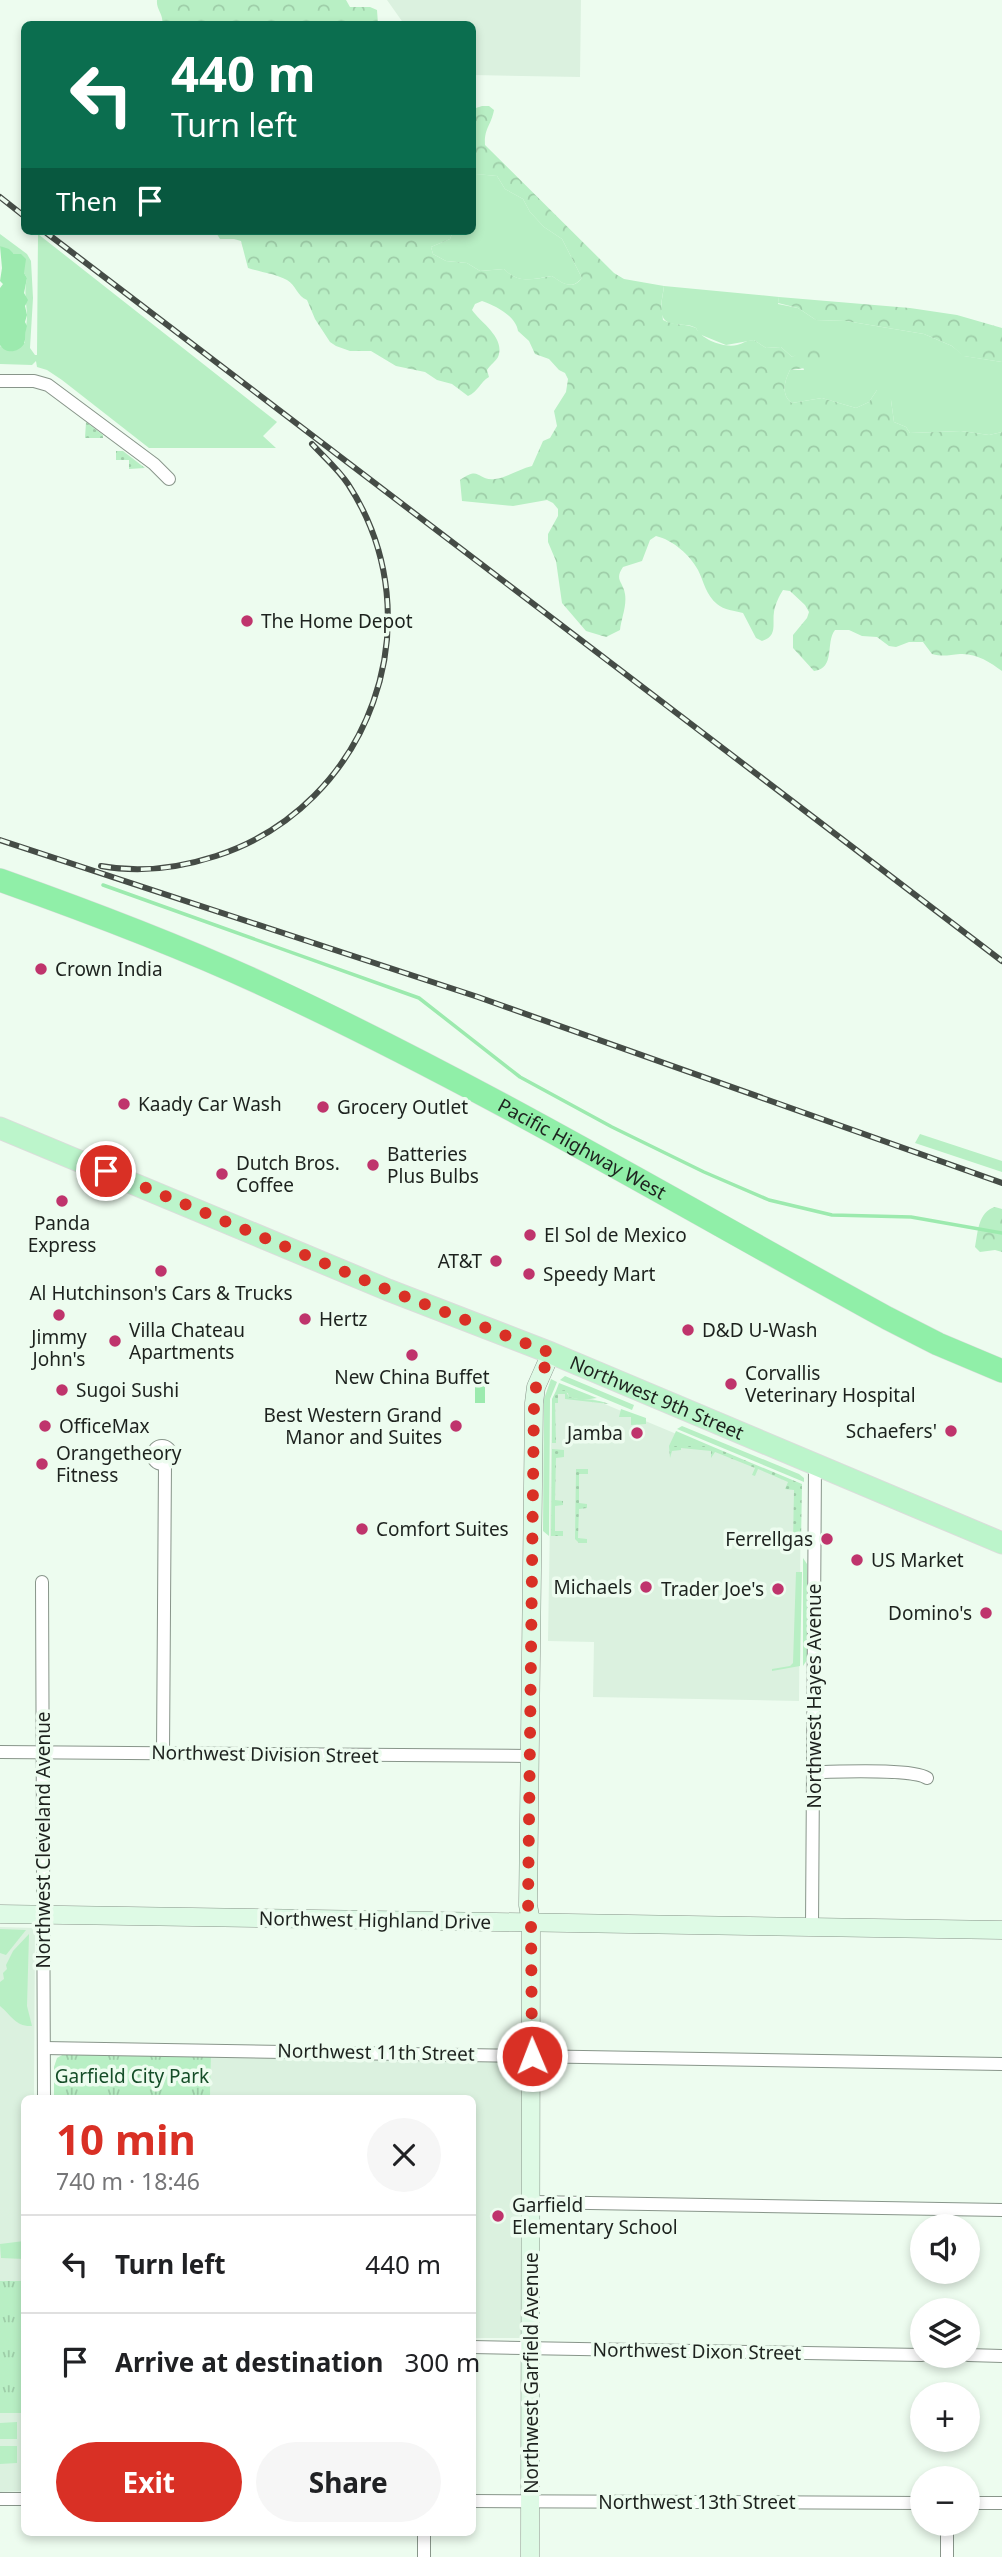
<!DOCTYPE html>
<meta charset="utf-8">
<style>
:root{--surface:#fff;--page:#f6f6f6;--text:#202124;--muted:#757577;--line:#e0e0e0;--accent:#d93025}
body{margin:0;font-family:"Noto Sans",sans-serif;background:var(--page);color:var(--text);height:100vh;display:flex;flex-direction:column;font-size:26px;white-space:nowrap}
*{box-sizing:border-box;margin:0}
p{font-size:23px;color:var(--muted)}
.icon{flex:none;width:38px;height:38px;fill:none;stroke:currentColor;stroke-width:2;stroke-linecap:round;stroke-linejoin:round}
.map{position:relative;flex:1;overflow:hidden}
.details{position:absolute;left:21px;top:2095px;width:455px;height:441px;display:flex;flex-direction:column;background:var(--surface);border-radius:10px;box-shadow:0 4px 10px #0003}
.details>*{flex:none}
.guide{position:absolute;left:21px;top:21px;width:455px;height:214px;border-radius:10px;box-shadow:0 4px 10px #0003;background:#0b6e4f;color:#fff;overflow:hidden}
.tools{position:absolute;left:910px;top:2214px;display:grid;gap:14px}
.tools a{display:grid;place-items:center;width:70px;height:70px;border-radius:50%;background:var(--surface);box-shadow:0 4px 10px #0003;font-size:35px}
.pin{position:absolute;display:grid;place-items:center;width:60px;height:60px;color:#fff;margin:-30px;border:4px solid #fff;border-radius:50%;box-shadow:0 2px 7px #0007}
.me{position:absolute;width:77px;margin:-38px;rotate:359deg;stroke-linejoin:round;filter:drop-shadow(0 0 5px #0008)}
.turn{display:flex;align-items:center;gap:24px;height:147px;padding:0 35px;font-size:32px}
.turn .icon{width:91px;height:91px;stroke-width:2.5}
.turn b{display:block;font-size:49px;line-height:60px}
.then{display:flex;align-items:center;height:66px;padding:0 35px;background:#0003;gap:14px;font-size:26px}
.round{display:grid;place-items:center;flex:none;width:74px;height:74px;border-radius:37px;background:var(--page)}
.head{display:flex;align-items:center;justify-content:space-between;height:119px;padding:0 35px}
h1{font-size:42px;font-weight:700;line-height:52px;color:var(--accent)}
.primary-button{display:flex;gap:14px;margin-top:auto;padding:14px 35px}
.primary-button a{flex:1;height:80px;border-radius:42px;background:var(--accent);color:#fff;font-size:28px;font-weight:700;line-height:80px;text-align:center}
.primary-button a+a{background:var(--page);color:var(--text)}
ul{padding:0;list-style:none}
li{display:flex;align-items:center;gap:21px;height:98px;padding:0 35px;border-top:2px solid var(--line)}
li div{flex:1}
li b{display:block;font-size:26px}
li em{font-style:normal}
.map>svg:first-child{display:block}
.built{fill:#dbf1df}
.grass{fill:#b8efc4}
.forest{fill:url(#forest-crowns)}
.park{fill:url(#park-tufts)}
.garden{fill:url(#garden-dots)}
.water{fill:#9ceaae}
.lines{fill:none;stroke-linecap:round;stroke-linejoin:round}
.stream{stroke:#9ceaae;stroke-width:3.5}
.street-casing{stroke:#88958a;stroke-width:14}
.secondary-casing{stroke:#88958a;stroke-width:19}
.primary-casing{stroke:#dbdcdb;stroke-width:23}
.highway-casing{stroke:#dbdcdb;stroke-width:24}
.street{stroke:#fff;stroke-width:12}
.secondary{stroke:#defae5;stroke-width:18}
.primary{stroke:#bcf5cb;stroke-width:21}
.highway{stroke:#90efa8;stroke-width:23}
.rail-casing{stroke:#454c46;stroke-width:6}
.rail{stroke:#edfcef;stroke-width:3.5;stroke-dasharray:10;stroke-linecap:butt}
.route{stroke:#d93025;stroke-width:12;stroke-dasharray:0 21.6}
.poi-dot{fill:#bf346c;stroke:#edfcef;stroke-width:2.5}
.labels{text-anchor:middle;stroke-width:7;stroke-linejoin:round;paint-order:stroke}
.poi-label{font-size:19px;fill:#1d221e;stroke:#edfcef;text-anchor:start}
.street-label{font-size:19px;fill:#1d221e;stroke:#edfcef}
.park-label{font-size:19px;fill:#154e28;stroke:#edfcef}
</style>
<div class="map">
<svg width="1002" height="2557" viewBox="0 0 1002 2557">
<defs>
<pattern id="forest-crowns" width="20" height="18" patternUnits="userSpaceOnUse" patternTransform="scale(1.75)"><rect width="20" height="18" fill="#b8efc4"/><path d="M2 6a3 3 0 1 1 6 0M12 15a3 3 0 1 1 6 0" fill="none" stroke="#9ecda8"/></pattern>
<pattern id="park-tufts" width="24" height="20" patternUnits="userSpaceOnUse" patternTransform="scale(1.75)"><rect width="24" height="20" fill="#b8efc4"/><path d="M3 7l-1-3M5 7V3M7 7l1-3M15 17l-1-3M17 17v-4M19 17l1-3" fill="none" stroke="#9ecda8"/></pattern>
<pattern id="garden-dots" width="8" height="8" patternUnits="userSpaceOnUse" patternTransform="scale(1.75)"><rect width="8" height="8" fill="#b8efc4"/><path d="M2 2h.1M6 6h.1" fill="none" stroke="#9ecda8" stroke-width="1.8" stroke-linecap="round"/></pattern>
</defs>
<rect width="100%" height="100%" fill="#edfcef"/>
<!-- built -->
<g class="built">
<path d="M387,0H581L580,77L473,75L472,24H404Z"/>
<path d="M559,1385L801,1486L799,1701L593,1697L594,1642L548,1641L552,1400Z"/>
<path d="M0,1927L35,1928L34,2098H24V2491L0,2492Z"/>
<path d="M211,2056L518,2061L522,2063L523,2335L521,2338H473L472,2098H210Z"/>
</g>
<!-- grass -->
<g class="grass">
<path d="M473,167L476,174L497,176L505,189L523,199L530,212L544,227L562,239L582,278C572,290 563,284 552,276C533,279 518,284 504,269L480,271L467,263L446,261L433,254L431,247L450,239L453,231H472Z"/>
<path d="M0,234L27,254L31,261L33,298L30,348L35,355H37L38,234L277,422L263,436L276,448H149L62,380L47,370L37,367L36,361L32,365L0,364V345L1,347L25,343C25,334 27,322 27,314C26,301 24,291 27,278L24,273L23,259L0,246Z"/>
<path d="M664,286L779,297L778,304L798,308L816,320L846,321L924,334L952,346L964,356L1002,362V432L989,435L961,431L910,433L906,427L894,422L891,400L877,390L869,402L856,408L822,398L792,403C781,395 784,382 790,370H804L799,354L792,357L781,347L766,348L754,340L726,345L699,334L696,328C689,324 682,325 674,324C654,321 663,299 664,286Z"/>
<path d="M920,1134L1002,1161V1172L915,1143Z"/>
<path d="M565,1376L634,1405L632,1410L560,1380Z"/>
<path d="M551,1379L557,1382L550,1399L549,1536L543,1531L544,1399Z"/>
<path d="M559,1383L597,1398L583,1400L569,1397L568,1393L556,1391Z"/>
<path d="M621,1409L646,1418V1424L631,1425V1417H619Z"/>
<path d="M682,1426L799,1474L804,1478V1482L677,1429Z"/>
<path d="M676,1431L711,1446H669Z"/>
<path d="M803,1558L807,1564V1660L803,1666Z"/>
<path d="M796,1572H802L800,1666L772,1671V1669L790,1666L793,1663Z"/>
<path d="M0,1929L26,1930L6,1955L0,1953Z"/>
<path d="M29,1934L27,2006L32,2026C16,2027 11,2015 0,2006V1982L4,1979L3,1973L7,1969L6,1965L13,1951Z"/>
<path d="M24,2241V2259L1,2258L0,2244Z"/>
<path d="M17,2422V2439H0V2423Z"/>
<path d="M0,2446H17V2463L0,2464Z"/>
</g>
<!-- forest -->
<g class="forest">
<path d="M157,0H346L350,7H370L377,10L378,24H162C164,14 156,10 157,0Z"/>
<path d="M482,106H489L494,110C491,126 484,128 485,145L614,273L624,279L664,286L661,305L663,320C673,326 685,323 696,328C702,340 724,348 737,345C744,343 747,340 754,340L766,348L781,347L792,357L799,353L805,341C813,342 817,345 822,352L820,366L790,370C784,382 781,395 792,403L822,398L856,408L869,402L877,390L884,389L890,393L894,422L906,427L910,433L961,431L989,435L1002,432V671C990,662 976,653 960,654C949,655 943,657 932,654L923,642H909L896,647L889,646L877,637L862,636L849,630H835C825,643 836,668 814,671L793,648V635L807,618L809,612L805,605L790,591L783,590C779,596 775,605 774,612C772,624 778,636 762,641L756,638L743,613C735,611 724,610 717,604C706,595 704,582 698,570C690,555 673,540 656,536L650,540L642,561L623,567C614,580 623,581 625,594C627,606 621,619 620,630L606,637L586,631L562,603L556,561L548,542V534L558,516V509L553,503L547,500L513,506L462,501L460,480C481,465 476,481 495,479C506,478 519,469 532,466L543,441L550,438L557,426L554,411L566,392L568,379L565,373L559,370L549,359L535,354L529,341L518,331C516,316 496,306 482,301L475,304L472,310C480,322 506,338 498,357C496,361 490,365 487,370L489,377C480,382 478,392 468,396L452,384L437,380L425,372L396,366L371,351H350L336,346L330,342L315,319L307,300C297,296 296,285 287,280C276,274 260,272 248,268L241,241L234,239H220L215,231H453L450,239L431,247L433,254L446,261L467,263L480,271L504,269C518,284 534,279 552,276C563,284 573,290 582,278L562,239L544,227L530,212L523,199L505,189L497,176L475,174L472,167L473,109Z"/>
<path d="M779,297L910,308L957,315L1002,328V362L963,356L952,346L924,334L846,321L816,320L798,308L778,303Z"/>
<path d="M995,1207L1002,1209V1252L995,1250L980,1252L975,1247C978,1232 978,1212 995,1207Z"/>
</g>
<!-- park -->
<g class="park">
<path d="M64,2054L211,2056L210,2098H54V2067L57,2058Z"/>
<rect x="0" y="2281" width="24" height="132"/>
</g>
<!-- garden -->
<g class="garden">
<path d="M86,422L103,435V438H85Z"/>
<path d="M116,451H123L145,468L129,469V460H116Z"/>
<path d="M565,1390L569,1397C584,1401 596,1398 609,1404L565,1399V1394H558V1403H555L556,1443H552V1399L556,1391Z"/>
<path d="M669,1446H711L802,1484L801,1544H786V1541H793L794,1490L785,1489L788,1482L758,1469L755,1476L752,1475L755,1468L715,1452L711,1458V1451L681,1448V1450L672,1451L670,1458Z"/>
<path d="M552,1449L564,1450V1457L556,1458L555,1500L563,1501V1505L555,1506V1531H563V1536H551Z"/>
<path d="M576,1469H588V1474H579V1503L587,1504V1508L579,1509L578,1538L587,1539V1543H579L575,1539Z"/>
</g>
<!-- water -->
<g class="water">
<path d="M0,246L9,249L14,254H21L26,259L24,273L27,278L24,293L28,300L25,306L27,315L25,322L27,326C25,331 26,339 24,344C19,352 6,355 0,345V288L3,284L0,281L2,268Z"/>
<rect x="475" y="1383" width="10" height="20"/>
</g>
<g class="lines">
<!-- stream -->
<path class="stream" d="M103,885L419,998L520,1077L612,1127L704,1172L769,1200L832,1215L911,1217L1002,1233"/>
<!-- street casing -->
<g class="street-casing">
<g id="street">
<path d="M0,381H34L48,385L154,464L169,479"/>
<circle cx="162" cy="1455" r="9"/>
<path d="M42,1582L44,2098"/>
<path d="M0,1752L529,1756"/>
<path d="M163,1753L165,1464"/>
<path d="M813,1772C836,1772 911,1768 927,1778"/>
<path d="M812,1927L815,1465"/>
<path d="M44,2048L1002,2064"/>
<path d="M532,2202L1002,2210"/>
<path d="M472,2347L922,2355"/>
<path d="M968,2355L1002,2356"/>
<path d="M0,2499H24"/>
<path d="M472,2501L922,2503"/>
<path d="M968,2503H1002"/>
<path d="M947,2524V2557"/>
<path d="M424,2532V2557"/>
</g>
</g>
<!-- secondary casing -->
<g class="secondary-casing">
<g id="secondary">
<path d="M0,1914L1002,1930"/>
<path d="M530,2557L531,1922L528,1905L534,1403L536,1387L551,1353"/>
</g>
</g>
<!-- primary casing -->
<g class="primary-casing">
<g id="primary">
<path id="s1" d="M0,1128L388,1290L551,1353L1002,1543"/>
</g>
</g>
<!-- highway casing -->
<g class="highway-casing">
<g id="highway">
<path id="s2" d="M0,880C93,913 186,948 275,990C485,1088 684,1207 887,1318L938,1344L1002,1371"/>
</g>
</g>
<!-- street -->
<use href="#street" class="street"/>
<!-- secondary -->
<use href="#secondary" class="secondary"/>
<!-- primary -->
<use href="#primary" class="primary"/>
<!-- highway -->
<use href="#highway" class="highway"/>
<!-- rail casing -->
<g class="rail-casing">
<g id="rail">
<path d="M0,197L24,216"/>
<path d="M44,231L1002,961"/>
<path d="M0,840L478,997L1002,1183"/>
<path d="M101,866C139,873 179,868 216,856C370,806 437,620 348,484C338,469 324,457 312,444"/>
</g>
</g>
<!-- rail -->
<use href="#rail" class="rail"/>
</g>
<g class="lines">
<!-- route -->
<path class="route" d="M106,1171L388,1290L551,1353L536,1387L534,1403L528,1905L531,1922L532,2056"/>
</g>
<!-- markers -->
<g class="poi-dot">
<circle cx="247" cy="621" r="7"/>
<circle cx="41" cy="969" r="7"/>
<circle cx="124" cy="1104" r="7"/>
<circle cx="323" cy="1107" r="7"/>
<circle cx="373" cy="1165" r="7"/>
<circle cx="222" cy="1174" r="7"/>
<circle cx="62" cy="1201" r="7"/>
<circle cx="530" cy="1235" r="7"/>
<circle cx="496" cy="1261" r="7"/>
<circle cx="161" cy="1271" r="7"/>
<circle cx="529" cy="1274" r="7"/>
<circle cx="59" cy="1315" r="7"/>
<circle cx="305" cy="1319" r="7"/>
<circle cx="688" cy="1330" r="7"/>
<circle cx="115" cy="1341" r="7"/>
<circle cx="412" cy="1355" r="7"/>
<circle cx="731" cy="1384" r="7"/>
<circle cx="62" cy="1390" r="7"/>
<circle cx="45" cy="1426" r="7"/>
<circle cx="456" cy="1426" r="7"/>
<circle cx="951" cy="1431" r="7"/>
<circle cx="637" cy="1433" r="7"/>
<circle cx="42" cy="1464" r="7"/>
<circle cx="362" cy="1529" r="7"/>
<circle cx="827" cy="1539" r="7"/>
<circle cx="857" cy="1560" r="7"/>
<circle cx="646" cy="1587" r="7"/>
<circle cx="778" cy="1589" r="7"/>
<circle cx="986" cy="1613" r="7"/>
<circle cx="498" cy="2216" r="7"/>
</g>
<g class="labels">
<!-- poi labels -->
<g class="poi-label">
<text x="261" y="628">The Home Depot</text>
<text x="55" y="976">Crown India</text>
<text x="138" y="1111">Kaady Car Wash</text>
<text x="337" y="1114">Grocery Outlet</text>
<text x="387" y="1161">Batteries<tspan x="387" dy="22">Plus Bulbs</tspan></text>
<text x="236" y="1170">Dutch Bros.<tspan x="236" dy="22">Coffee</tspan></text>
<text x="62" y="1230" text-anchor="middle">Panda<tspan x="62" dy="22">Express</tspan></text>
<text x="544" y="1242">El Sol de Mexico</text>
<text x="482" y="1268" text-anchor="end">AT&amp;T</text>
<text x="543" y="1281">Speedy Mart</text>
<text x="161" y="1300" text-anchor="middle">Al Hutchinson's Cars &amp; Trucks</text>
<text x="319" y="1326">Hertz</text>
<text x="129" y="1337">Villa Chateau<tspan x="129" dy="22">Apartments</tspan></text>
<text x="702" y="1337">D&amp;D U-Wash</text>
<text x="59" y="1344" text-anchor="middle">Jimmy<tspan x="59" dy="22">John's</tspan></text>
<text x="745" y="1380">Corvallis<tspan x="745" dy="22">Veterinary Hospital</tspan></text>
<text x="412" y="1384" text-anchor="middle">New China Buffet</text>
<text x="76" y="1397">Sugoi Sushi</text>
<text x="442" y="1422" text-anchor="end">Best Western Grand<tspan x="442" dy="22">Manor and Suites</tspan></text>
<text x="59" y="1433">OfficeMax</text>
<text x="937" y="1438" text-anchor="end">Schaefers'</text>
<text x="623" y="1440" text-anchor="end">Jamba</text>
<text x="56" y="1460">Orangetheory<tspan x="56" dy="22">Fitness</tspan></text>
<text x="376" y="1536">Comfort Suites</text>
<text x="813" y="1546" text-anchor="end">Ferrellgas</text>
<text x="871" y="1567">US Market</text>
<text x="632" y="1594" text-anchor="end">Michaels</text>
<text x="764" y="1596" text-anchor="end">Trader Joe's</text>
<text x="972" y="1620" text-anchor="end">Domino's</text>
<text x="512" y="2212">Garfield<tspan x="512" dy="22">Elementary School</tspan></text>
</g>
<!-- street labels -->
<g class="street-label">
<text dy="7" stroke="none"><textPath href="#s2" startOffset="642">Pacific Highway West</textPath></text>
<text dy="7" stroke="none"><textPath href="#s1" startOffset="710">Northwest 9th Street</textPath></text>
<text transform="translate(814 1696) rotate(-90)" y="7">Northwest Hayes Avenue</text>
<text transform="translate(265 1754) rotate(1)" y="7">Northwest Division Street</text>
<text transform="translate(43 1840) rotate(-90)" y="7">Northwest Cleveland Avenue</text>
<text transform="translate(375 1920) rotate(1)" y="7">Northwest Highland Drive</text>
<text transform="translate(376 2052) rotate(1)" y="7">Northwest 11th Street</text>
<text transform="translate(697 2351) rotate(1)" y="7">Northwest Dixon Street</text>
<text transform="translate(531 2373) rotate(-90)" y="7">Northwest Garfield Avenue</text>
<text x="697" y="2509">Northwest 13th Street</text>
</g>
<!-- park labels -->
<g class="park-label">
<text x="132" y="2083">Garfield City Park</text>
</g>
</g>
</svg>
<div class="tools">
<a><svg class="icon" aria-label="sound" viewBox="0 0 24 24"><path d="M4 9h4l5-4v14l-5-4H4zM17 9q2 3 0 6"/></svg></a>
<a><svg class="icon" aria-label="layers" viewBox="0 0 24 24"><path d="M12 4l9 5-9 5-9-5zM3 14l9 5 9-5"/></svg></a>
<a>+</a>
<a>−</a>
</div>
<div class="pin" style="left:106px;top:1171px;background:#d93025"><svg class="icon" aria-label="arrive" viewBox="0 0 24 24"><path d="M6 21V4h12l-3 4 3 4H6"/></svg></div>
<svg class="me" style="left:532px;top:2056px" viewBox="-20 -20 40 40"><circle r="17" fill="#d93025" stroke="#fff" stroke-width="3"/><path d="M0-11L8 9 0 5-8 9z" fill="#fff"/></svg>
<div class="guide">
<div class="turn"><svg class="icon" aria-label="left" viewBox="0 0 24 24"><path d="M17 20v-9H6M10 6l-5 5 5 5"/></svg><div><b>440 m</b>Turn left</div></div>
<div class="then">Then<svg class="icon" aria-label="arrive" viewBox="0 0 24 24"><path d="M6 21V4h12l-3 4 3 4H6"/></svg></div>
</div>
<section class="details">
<div class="head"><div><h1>10 min</h1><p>740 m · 18:46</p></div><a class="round"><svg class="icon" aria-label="close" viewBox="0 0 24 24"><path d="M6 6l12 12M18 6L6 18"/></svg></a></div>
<ul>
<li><svg class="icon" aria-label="left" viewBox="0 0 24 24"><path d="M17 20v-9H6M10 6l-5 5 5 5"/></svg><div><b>Turn left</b></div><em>440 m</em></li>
<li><svg class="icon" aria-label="arrive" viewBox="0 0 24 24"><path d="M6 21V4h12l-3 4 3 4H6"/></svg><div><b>Arrive at destination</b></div><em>300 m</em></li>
</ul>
<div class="primary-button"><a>Exit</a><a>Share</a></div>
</section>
</div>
